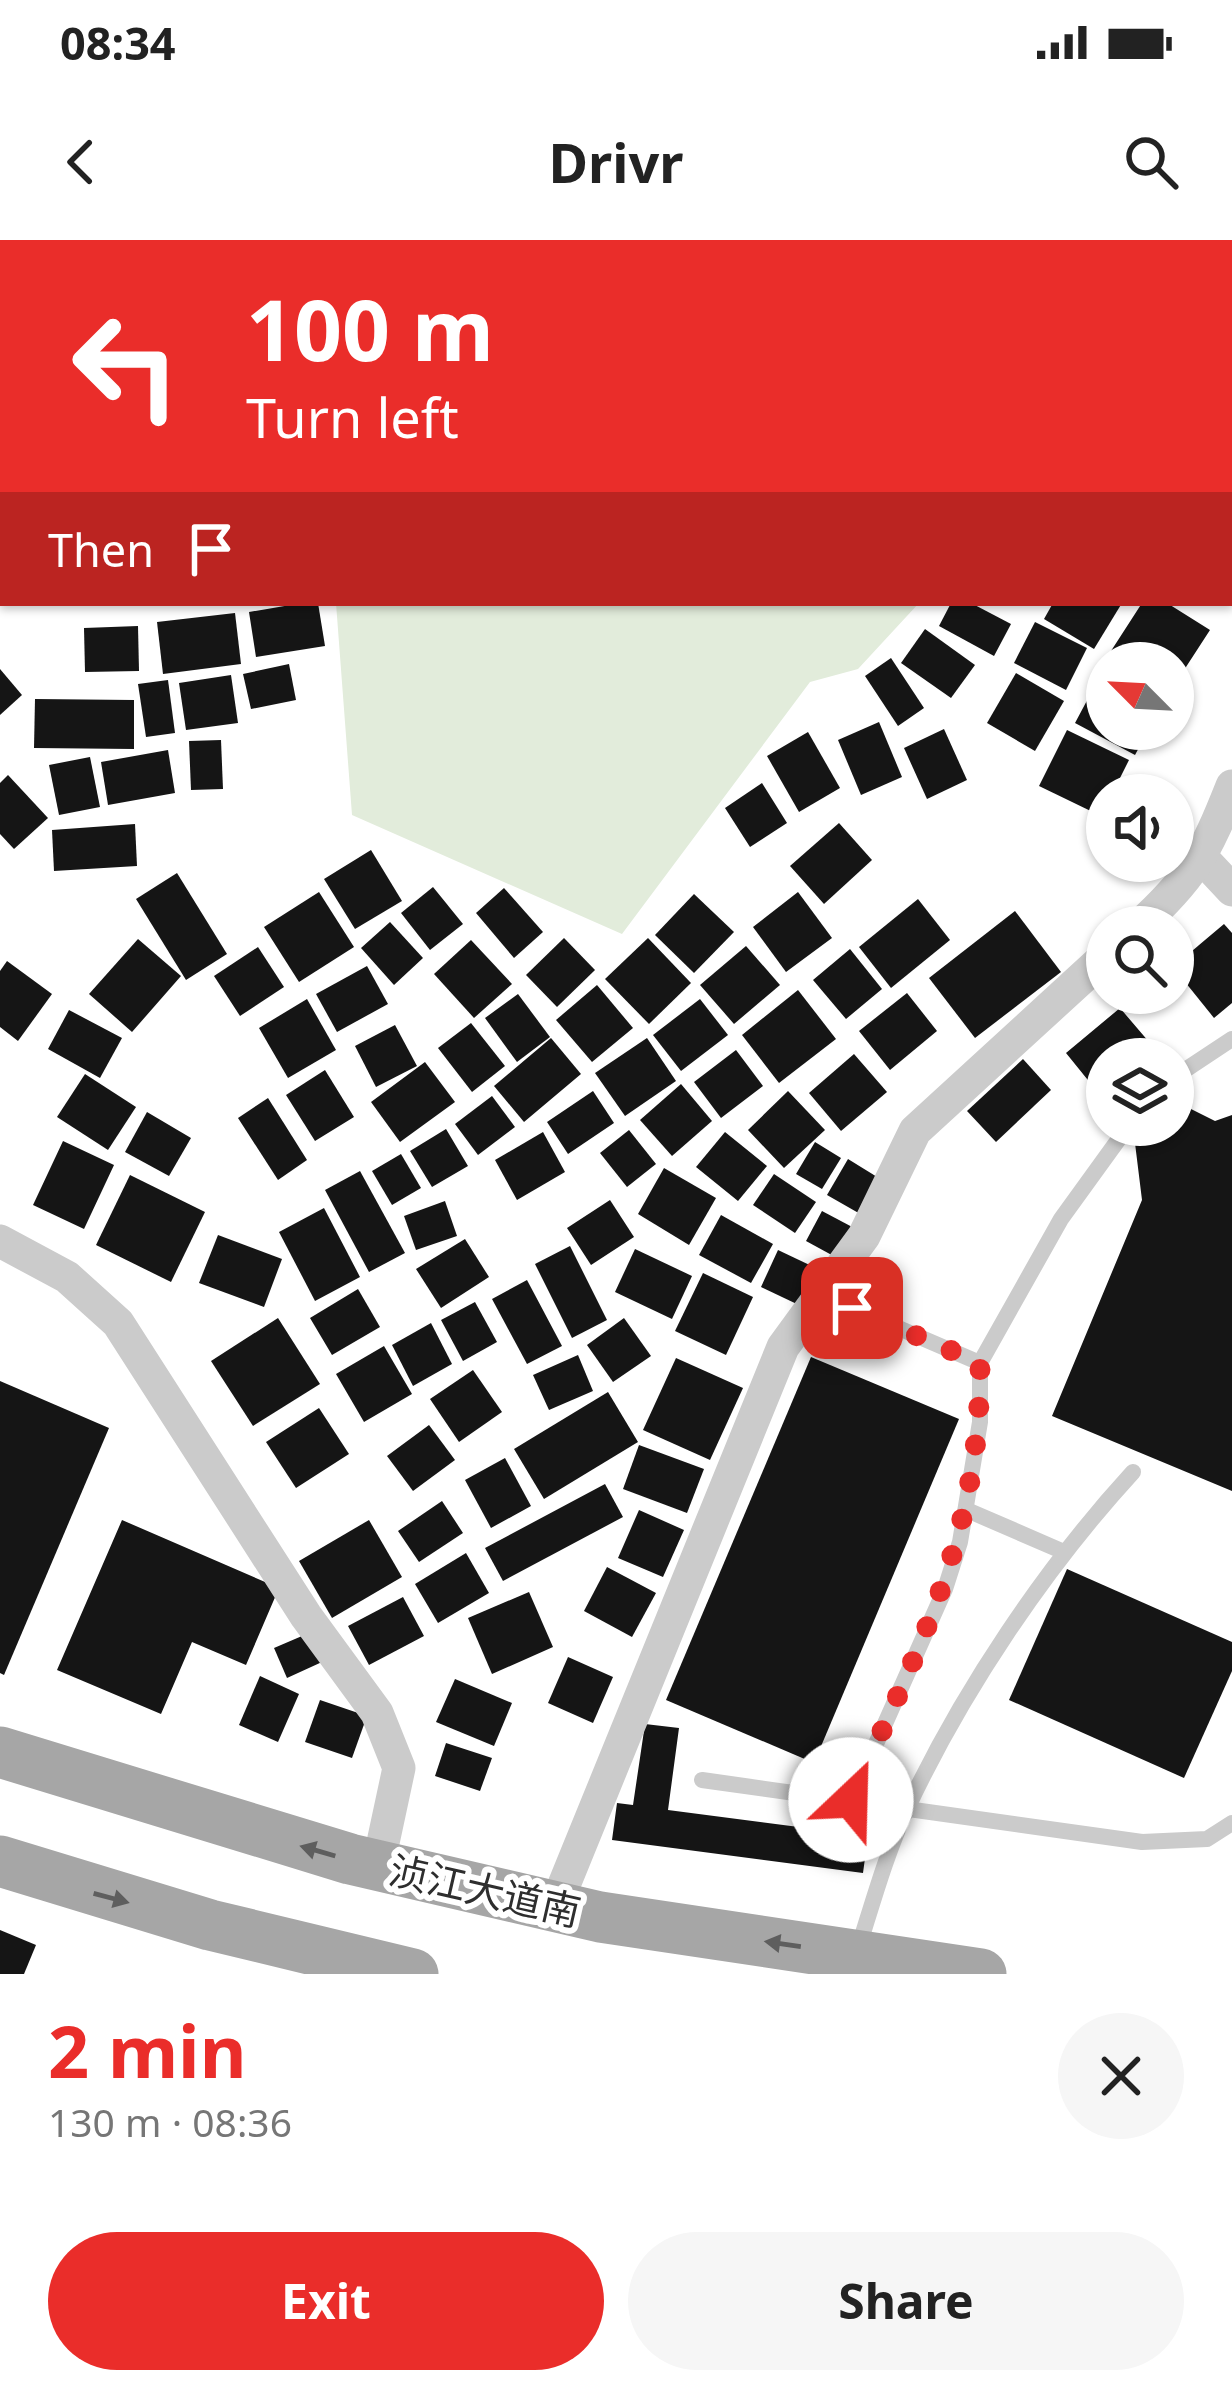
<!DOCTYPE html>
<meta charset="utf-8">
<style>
:root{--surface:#fff;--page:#f6f6f6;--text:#222;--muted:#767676;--accent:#ea2d2a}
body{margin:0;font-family:"Noto Sans","Noto Sans SC",sans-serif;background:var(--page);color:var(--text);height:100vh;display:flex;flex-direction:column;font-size:45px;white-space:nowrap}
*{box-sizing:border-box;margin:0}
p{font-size:39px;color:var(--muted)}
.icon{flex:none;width:66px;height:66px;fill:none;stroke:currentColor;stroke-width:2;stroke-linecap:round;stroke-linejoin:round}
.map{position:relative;height:1734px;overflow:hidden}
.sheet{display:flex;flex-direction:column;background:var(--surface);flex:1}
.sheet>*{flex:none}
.banner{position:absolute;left:0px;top:0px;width:1233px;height:366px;box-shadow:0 3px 9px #0004;background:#ea2d2a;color:#fff;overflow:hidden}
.needle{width:78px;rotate:294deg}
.buttons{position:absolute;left:1086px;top:402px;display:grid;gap:24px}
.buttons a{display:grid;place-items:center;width:108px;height:108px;border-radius:50%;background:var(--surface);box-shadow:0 3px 9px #0004;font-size:60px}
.pin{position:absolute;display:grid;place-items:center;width:102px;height:102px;color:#fff;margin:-51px;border-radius:24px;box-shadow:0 6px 18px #0006}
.me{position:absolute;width:132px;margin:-66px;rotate:24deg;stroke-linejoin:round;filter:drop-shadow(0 0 9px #0008)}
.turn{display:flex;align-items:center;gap:42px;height:252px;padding:0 48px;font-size:54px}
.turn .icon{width:156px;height:156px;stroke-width:2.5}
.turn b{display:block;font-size:84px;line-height:102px}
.then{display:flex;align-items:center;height:114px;padding:0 48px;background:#0003;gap:24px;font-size:45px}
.round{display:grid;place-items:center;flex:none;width:126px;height:126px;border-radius:63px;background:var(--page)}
.summary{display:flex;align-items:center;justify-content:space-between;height:204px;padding:0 48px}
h1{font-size:72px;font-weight:700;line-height:90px;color:var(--accent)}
.primary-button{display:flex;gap:24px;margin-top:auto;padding:24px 48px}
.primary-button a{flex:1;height:138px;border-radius:72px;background:var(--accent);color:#fff;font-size:48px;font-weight:700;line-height:138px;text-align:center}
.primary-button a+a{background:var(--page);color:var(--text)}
.status{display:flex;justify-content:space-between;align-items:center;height:84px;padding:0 60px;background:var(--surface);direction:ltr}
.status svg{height:33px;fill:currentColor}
header{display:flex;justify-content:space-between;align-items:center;height:156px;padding:0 48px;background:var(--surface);font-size:54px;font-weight:700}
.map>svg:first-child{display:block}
.green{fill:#e2ecdb}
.building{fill:#151515}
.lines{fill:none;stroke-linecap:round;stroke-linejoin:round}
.service{stroke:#cbcbcb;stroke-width:16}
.minor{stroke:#cbcbcb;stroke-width:33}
.primary{stroke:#a6a6a6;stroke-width:51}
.oneway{fill:#5e5e5e}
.route{stroke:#ea2d2a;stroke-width:21;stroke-dasharray:0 37.8}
.labels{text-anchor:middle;stroke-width:12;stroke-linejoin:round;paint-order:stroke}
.street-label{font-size:39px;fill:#2e2e2e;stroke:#fff}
</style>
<div class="status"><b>08:34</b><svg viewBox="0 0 49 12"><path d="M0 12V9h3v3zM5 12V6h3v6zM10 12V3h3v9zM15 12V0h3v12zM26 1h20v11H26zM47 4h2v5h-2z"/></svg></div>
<header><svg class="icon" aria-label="back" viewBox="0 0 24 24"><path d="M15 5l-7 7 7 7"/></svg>Drivr<svg class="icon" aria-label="search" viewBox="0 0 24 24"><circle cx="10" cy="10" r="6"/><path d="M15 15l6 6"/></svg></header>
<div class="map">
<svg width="1232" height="1734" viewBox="0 0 1232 1734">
<rect width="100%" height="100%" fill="#fff"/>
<!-- green -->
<g class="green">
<rect x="465" y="0" width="767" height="3"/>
<path d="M336,363H919L858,429L810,442L622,694L352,575Z"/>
</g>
<!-- building -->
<g class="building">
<path d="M302,363H318L325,406L256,417L249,372Z"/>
<path d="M951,363H971L1011,384L994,416L939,386Z"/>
<path d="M1053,363H1122L1094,409L1044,379Z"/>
<path d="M1142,363H1167L1210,390L1173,447V423H1130L1111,411Z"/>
<path d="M235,373L241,424L163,434L157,382Z"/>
<path d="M1035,382L1087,408L1066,450L1014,423Z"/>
<path d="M138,386L139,431L85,432L84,388Z"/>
<path d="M925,389L975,425L951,458L901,423Z"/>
<path d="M891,418L924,468L898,486L865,436Z"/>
<path d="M1107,423V489H1149L1135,515L1075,483Z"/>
<path d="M289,424L296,460L251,469L243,434Z"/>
<path d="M0,429L22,455L0,475Z"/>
<path d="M1016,433L1064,461L1035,511L987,483Z"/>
<path d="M231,435L238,483L186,490L179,443Z"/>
<path d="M168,440L175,493L146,497L138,444Z"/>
<path d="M35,459L134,460V509L34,508Z"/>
<path d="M879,482L902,537L861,555L838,500Z"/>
<path d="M944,489L967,540L927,559L904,508Z"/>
<path d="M1067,490L1129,520L1101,576L1039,546Z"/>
<path d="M808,492L840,548L799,572L767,516Z"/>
<path d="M221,500L223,549L191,550L189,501Z"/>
<path d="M168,510L175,553L108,565L101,522Z"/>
<path d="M90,517L100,567L59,575L49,525Z"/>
<path d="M8,535L48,578L14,609L0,594V543Z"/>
<path d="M762,543L787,583L750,607L725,568Z"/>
<path d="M839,583L872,620L824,664L790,626Z"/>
<path d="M135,584L137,626L54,631L52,590Z"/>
<path d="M371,610L402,661L355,689L324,639Z"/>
<path d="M177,633L227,714L186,740L136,659Z"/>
<path d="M433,647L463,684L430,710L401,673Z"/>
<path d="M504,648L543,692L514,718L476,673Z"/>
<path d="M319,652L354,707L299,742L264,687Z"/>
<path d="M798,652L832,698L786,732L753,687Z"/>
<path d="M694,654L734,692L694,733L655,695Z"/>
<path d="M918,659L950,700L891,748L859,707Z"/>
<path d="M1015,671L1061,732L975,798L929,738Z"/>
<path d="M390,682L423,718L394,745L361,708Z"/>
<path d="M1224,684L1232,693V763L1214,778L1173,727Z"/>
<path d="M564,698L595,730L557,767L526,735Z"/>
<path d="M648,698L691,743L649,784L605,739Z"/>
<path d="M138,699L181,736L132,792L89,754Z"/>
<path d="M471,700L512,744L474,778L434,734Z"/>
<path d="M746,706L780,745L734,784L700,745Z"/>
<path d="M258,707L284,747L240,776L214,736Z"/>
<path d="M850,709L882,749L846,779L813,740Z"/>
<path d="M7,721L52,754L18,801L0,787V731Z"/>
<path d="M367,726L388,764L337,792L316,754Z"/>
<path d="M597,745L633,788L592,822L556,780Z"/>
<path d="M798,750L836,799L779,843L742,795Z"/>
<path d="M907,753L937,791L890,830L859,791Z"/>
<path d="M518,754L550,797L517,822L485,778Z"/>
<path d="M307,759L336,810L288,838L259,788Z"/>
<path d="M700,759L728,795L681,831L653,795Z"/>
<path d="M1120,768L1155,809L1143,819H1107V849L1100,855L1066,813Z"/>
<path d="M69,770L122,798L100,838L48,809Z"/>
<path d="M471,783L505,826L472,852L438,808Z"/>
<path d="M395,785L417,826L376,847L355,806Z"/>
<path d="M551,798L581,834L524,882L494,846Z"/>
<path d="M647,798L676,841L625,876L595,833Z"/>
<path d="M736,810L763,846L721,878L694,842Z"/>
<path d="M854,814L887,852L841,891L809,853Z"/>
<path d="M1023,819L1051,850L996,902L967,871Z"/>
<path d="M425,822L455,862L400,902L371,862Z"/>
<path d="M325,830L354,877L315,901L286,855Z"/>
<path d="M85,834L136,867L108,910L57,877Z"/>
<path d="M681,844L712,881L672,916L640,880Z"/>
<path d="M593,851L614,883L568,914L547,882Z"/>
<path d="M788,851L825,890L784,928L748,890Z"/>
<path d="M492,856L515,887L478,915L455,884Z"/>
<path d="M268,858L307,920L278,940L238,878Z"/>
<path d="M1173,860L1215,881L1232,875V1251L1052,1176L1142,960L1133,887L1173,885Z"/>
<path d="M147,872L191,898L169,936L125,912Z"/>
<path d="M446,889L468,926L432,947L410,911Z"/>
<path d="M629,890L656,924L627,947L600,913Z"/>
<path d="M543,892L565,932L517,960L495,920Z"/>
<path d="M725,892L767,926L738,961L696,927Z"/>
<path d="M63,901L114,925L84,989L33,965Z"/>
<path d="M815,902L841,918L822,949L796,934Z"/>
<path d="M401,914L421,948L392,965L372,931Z"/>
<path d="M848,919L882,940L862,975L827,955Z"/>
<path d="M664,928L716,958L689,1005L638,974Z"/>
<path d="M360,931L405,1013L369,1032L325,950Z"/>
<path d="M774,934L816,962L795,993L753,965Z"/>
<path d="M130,935L205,972L171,1042L96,1005Z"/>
<path d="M610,960L634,997L591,1025L567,988Z"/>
<path d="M445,961L457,996L416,1010L404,976Z"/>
<path d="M324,968L360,1037L315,1061L279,992Z"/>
<path d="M822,971L856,989L839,1019L806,1001Z"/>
<path d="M721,975L773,1004L751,1043L699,1015Z"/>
<path d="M218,995L282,1019L264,1067L199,1043Z"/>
<path d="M465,999L489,1037L441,1068L416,1029Z"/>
<path d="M570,1006L607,1080L572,1098L535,1024Z"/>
<path d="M635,1009L692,1036L672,1079L615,1052Z"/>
<path d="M778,1010L818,1029L801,1066L761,1047Z"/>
<path d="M703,1033L753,1057L726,1115L675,1091Z"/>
<path d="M527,1040L562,1106L527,1124L492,1059Z"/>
<path d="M358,1049L380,1087L332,1115L310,1078Z"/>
<path d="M475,1062L497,1102L463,1121L441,1080Z"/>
<path d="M278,1078L320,1144L253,1186L211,1121Z"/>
<path d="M624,1078L651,1116L613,1142L587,1105Z"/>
<path d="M431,1083L452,1124L413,1146L392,1105Z"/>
<path d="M384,1106L412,1154L364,1182L336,1134Z"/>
<path d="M578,1115L593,1151L549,1170L533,1135Z"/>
<path d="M811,1117L959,1179L814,1523L666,1460Z"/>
<path d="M676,1118L743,1148L710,1220L643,1190Z"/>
<path d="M473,1130L502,1172L459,1202L430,1159Z"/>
<path d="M0,1141L109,1188L4,1435L0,1433Z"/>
<path d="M608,1152L638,1202L544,1259L514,1209Z"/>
<path d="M319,1168L349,1214L296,1248L266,1202Z"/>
<path d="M429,1185L455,1220L413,1251L387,1216Z"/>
<path d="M639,1205L704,1229L687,1273L623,1249Z"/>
<path d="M505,1218L531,1266L491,1288L465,1240Z"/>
<path d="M605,1244L623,1277L503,1341L485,1308Z"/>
<path d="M442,1261L463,1293L419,1322L398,1291Z"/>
<path d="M639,1270L684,1290L663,1337L618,1318Z"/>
<path d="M122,1280L279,1348L246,1425L192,1402L161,1474L57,1430Z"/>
<path d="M369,1280L402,1337L332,1378L299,1321Z"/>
<path d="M466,1313L489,1353L438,1383L415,1344Z"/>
<path d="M607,1327L656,1353L632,1397L584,1371Z"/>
<path d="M1067,1329L1232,1402V1431L1184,1538L1009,1460Z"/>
<path d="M529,1352L553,1407L492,1434L468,1378Z"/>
<path d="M403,1357L424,1396L369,1425L348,1386Z"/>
<path d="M309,1393L322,1422L287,1438L274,1408Z"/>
<path d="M568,1417L613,1437L593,1483L548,1463Z"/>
<path d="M260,1436L299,1454L278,1502L239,1485Z"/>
<path d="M455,1439L512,1463L494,1506L436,1482Z"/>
<path d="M320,1460L367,1476L352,1518L305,1502Z"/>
<path d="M645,1484L679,1488L668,1570L868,1596L863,1633L612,1600L617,1563L633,1565Z"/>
<path d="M446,1503L492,1518L480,1551L435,1536Z"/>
<path d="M0,1690L36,1705L24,1734H0Z"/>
</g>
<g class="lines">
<!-- service -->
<g class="service">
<path d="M1173,838L1232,799"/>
<path d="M852,1068L980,1123"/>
<path d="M967,1270L1064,1312"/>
<path d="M702,1540L1142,1602L1207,1599L1232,1583"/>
<path d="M851,1560L945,1349L960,1302L980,1182V1123L1061,979L1129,885"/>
<path d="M858,1709C873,1662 886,1614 907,1569C963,1450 1045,1328 1133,1232"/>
</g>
<!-- minor -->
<g class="minor">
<path d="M139,3L140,0"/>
<path d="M457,3V0"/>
<path d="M0,123L3,120"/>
<path d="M0,247H3"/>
<path d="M1203,619L1232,650"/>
<path d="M1138,687C1193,637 1205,614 1232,546"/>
<path d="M0,1001L67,1037L118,1083L306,1376L377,1473L399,1528L378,1626"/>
<path d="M555,1667L783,1107L864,996L915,891L1107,715"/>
</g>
<!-- primary -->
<g class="primary">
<path d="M0,1512L350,1619L600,1677L981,1734"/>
<path d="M0,1621L210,1685L413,1734"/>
</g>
</g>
<!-- one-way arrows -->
<defs><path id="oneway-solid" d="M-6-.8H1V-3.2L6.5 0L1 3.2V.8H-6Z" transform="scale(3)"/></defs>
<g class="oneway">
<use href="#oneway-solid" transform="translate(318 1611) rotate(-164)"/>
<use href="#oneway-solid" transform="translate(111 1658) rotate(15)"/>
<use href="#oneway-solid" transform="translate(783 1704) rotate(-172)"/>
</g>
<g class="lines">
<!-- route -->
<path class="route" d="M851,1560C918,1408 981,1295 980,1123L852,1068"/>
</g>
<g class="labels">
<!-- street labels -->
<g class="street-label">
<text transform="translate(485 1651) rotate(13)" y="14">浈江大道南</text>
</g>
</g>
</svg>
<div class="buttons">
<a><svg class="needle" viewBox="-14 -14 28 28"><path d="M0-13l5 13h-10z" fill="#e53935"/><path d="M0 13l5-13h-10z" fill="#767676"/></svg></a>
<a><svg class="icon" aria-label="sound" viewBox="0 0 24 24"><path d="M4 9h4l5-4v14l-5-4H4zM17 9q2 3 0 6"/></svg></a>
<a><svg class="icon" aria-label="search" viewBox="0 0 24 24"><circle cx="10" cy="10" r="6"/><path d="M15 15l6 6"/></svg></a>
<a><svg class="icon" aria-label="layers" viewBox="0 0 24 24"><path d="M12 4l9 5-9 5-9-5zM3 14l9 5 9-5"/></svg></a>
</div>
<div class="pin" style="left:852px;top:1068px;background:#d93025"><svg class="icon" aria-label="arrive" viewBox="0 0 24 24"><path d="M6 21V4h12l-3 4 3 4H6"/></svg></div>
<svg class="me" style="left:851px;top:1560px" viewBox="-20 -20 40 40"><circle r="19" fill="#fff"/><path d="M0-13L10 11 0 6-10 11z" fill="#ea2d2a"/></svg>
<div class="banner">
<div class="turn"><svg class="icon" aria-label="left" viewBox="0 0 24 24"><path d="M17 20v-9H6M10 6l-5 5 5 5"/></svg><div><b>100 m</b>Turn left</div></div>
<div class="then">Then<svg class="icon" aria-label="arrive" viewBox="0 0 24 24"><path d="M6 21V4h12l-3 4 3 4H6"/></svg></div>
</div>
</div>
<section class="sheet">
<div class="summary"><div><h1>2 min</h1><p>130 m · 08:36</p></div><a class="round"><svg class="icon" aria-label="close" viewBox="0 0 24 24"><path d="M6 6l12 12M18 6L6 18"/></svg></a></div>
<div class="primary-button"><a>Exit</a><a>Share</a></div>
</section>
